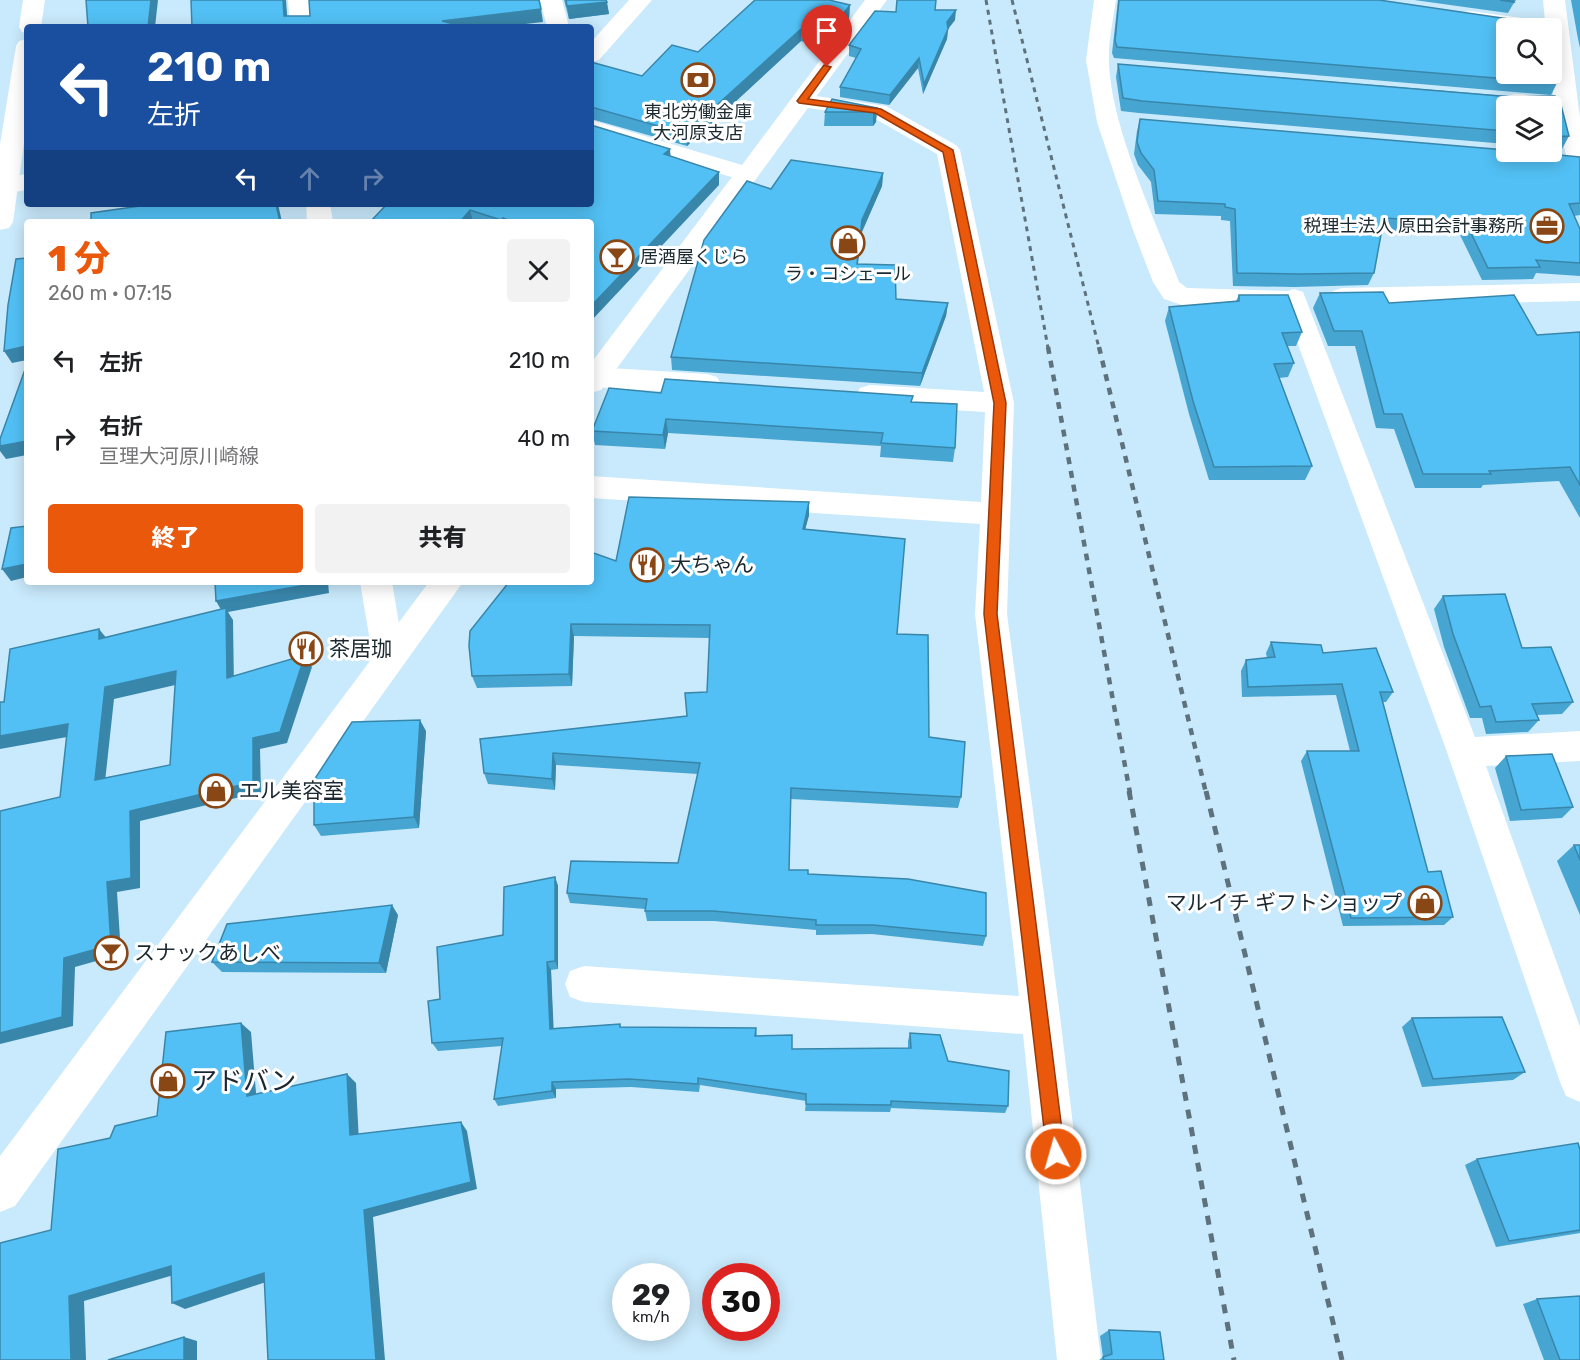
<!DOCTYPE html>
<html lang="ja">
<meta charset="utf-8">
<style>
:root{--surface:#fff;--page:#f2f2f2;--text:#202124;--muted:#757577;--accent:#ea580c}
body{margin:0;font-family:Rubik,"Noto Sans JP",sans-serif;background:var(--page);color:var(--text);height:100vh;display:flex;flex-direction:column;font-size:22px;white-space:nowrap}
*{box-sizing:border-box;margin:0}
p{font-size:20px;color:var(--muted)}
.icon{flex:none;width:33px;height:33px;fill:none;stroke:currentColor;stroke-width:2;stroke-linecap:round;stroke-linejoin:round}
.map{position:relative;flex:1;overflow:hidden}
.sheet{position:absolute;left:24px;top:219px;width:570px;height:366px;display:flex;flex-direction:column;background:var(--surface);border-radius:6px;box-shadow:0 3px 15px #0003}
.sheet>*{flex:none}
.top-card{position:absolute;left:24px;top:24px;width:570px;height:183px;border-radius:6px;box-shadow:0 3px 15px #0003;background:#1a4fa0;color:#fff;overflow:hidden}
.controls{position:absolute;left:1496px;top:18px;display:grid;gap:12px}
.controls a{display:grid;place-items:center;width:66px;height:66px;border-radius:6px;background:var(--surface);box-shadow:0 3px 15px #0003;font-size:30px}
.speed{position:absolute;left:612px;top:1263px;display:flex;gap:12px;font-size:30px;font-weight:700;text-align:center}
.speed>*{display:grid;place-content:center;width:78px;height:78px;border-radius:50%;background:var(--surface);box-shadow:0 3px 15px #0003;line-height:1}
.speed small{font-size:15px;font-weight:400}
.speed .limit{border:9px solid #d22;background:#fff;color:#111}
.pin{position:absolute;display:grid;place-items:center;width:51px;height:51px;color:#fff;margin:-62px -26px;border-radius:50% 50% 50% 0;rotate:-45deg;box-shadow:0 0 6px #0007}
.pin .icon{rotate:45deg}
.me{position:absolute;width:66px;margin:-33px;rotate:354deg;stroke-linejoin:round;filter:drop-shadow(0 0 4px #0008)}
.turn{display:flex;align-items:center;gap:21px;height:126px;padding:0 24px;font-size:27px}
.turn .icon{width:78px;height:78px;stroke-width:2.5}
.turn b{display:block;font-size:42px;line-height:51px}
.lanes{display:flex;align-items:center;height:57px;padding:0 24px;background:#0003;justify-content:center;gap:30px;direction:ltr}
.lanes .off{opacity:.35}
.round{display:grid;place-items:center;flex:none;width:63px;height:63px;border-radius:6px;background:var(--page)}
.summary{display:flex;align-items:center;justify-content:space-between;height:102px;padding:0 24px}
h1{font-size:36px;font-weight:800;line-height:45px;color:var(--accent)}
.button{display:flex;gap:12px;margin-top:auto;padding:12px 24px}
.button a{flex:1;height:69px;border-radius:6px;background:var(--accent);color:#fff;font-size:24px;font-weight:800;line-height:69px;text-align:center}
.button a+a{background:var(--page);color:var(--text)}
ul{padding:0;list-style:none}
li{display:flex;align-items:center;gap:18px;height:78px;padding:0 24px}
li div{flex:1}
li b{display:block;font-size:22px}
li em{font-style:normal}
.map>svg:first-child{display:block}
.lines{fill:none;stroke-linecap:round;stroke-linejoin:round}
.minor{fill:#fff;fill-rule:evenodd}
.tertiary{fill:#fff;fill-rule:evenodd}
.primary{fill:#fff;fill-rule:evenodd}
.rail-far2{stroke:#5e727d;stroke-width:3;stroke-dasharray:5 5;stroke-linecap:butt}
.rail-far1{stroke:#5e727d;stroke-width:4.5;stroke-dasharray:7 7;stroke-linecap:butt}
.rail{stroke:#5e727d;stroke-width:5;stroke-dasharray:9 9;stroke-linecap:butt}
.wall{fill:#47a5d2}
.shaded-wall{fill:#3986ab}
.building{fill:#52c0f4;stroke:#3986ab;stroke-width:1.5;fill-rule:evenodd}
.route{fill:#ea580c;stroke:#983908;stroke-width:1.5}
.labels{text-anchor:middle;stroke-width:6;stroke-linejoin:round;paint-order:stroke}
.far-poi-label{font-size:18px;fill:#1c282f;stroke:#fff}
.poi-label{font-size:21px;fill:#1c282f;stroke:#fff;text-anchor:start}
.near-poi-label{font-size:26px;fill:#1c282f;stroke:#fff;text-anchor:start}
</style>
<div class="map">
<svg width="1580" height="1360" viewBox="0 0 1580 1360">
<rect width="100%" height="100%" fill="#c9eafc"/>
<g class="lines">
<!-- minor -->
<g class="minor">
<path d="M288,0H310L312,27H290Z"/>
<path d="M540,0H562L569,27H547Z"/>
<path d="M629,0H652L599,60L591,62V42Z"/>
<path d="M1094,0H1116C1113,21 1108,42 1109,64C1112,130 1155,219 1179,282L1187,288L1288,291L1294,289L1303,292L1475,737L1580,731V761L1486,766L1580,1027V1102L1566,1096L1560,1082L1447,752L1284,306H1185L1164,299L1153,282L1133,230L1097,122L1086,60Z"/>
<path d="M1543,0H1565L1580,118V170L1571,168L1568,163L1555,111H1551V106H1509L1503,101L1507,96L1515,94L1553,97L1551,28L1506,29L1462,22L1459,17L1462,12L1470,11L1545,21Z"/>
<path d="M802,94L886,106L956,145L960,150L1014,403L1007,614L1060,1016L1101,1360H1057L1023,1034L584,1002L570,997L565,984L570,971L584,966L1019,996L975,614L980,524L591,498V476L981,502L985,412L870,405L860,402L856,395L860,388L870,385L984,392L937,154L872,117L794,106L790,101L794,96Z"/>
<path d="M306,204H330L333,222H307Z"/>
<path d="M1580,283V301L1342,306L1333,303L1329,297L1333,291L1342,288Z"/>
<path d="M595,367L707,374L717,377L721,384L717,391L707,394L595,387L591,386V368Z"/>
<path d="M360,582H392L405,659L401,668L389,672L377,668L373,659Z"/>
</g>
<!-- tertiary -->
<g class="tertiary">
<path d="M23,0H45L41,27H27V33L22,32L19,27Z"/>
<path d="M27,39V122L13,222L9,228L0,230V144L16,46L19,41Z"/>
<path d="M747,167L756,169L759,174L756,179L601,390L591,393V363L738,169Z"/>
<path d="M429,582H463L15,1206L0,1212V1156Z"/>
</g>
<!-- primary -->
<g class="primary">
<path d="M865,0H887L756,179L747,181L738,179L591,135V120L742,165Z"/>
<path d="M27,174V190L0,194V178Z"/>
</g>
<!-- rail-far2 -->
<g class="rail-far2">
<path d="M986,0L1048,348"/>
<path d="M1012,0L1099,348"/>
</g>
<!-- rail-far1 -->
<g class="rail-far1">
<path d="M1048,347L1130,793"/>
<path d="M1099,347L1206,793"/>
</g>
<!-- rail -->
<g class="rail">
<path d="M1129,791L1234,1360"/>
<path d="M1206,791L1342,1360"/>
</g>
</g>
<!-- wall -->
<g class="wall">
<path d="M564,0H606L609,14L569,19Z"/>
<path d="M1118,0H1379L1506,74L1557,83L1551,95L1114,58L1112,53Z"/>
<path d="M1414,0H1516L1512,6L1508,13Z"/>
<path d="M1571,0H1580V48L1578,39Z"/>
<path d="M850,5L849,18L826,49L801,41L708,127H691L690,143L687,146L591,119V62L642,76L698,52Z"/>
<path d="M935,10L955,20L948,29L947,39L923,94L918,68L889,105L840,97V87L856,58L849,56V45Z"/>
<path d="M1118,64L1556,100L1569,136L1562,149H1551V106H1506V144L1139,113L1121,111L1116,77Z"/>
<path d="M877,108L876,122L873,126H824L825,112Z"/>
<path d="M1140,119L1580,157V215L1574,216L1580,229V276L1536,273L1533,279L1482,280L1460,235L1382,231L1374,273L1368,285L1294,287L1233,286L1230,221L1221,220V216L1155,214L1151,182L1138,165L1134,154L1137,131Z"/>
<path d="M670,156L719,172V185L591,222H370Z"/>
<path d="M883,173L882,186L861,234L858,264L896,299L948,303L946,316L920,386L672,370L671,357L771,189Z"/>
<path d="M1320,293L1389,303L1537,335L1580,332V518L1559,481L1483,485L1481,488H1415L1394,429L1376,428L1355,346H1328L1313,308Z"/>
<path d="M1239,295L1302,332L1296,346H1287L1294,363L1288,377L1279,378L1312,466L1305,480H1209L1189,414L1165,321L1169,307L1236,301Z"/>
<path d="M661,393L912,402L955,448L953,462L880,457L881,446L668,433L665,449L595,445L592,431Z"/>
<path d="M809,502V515L805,529L897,634L929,737L961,797L958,808L791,799L789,870L808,874L986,936L983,946L872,934L816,935V930L714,921H647L645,911V909L570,903L567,893L678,863L698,774L556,765L555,790L488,784L484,773L480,739L687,716L707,692L710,638L574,636L572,686L477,688L472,676L616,561Z"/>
<path d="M1443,596L1522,648L1573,702L1562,714L1537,715L1539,720L1528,732L1486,734L1482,718H1470L1444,647L1434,609Z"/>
<path d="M1271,642L1323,653L1393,692L1386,702H1383L1428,872L1453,917L1444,925L1343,926L1301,761L1307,751H1350L1336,695L1242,697L1241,671L1246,660L1267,658L1266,653Z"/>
<path d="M426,731L419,828L321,836L314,825Z"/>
<path d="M1506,756L1573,807L1562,818L1510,821L1495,768Z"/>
<path d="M1574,845H1580V915L1557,861Z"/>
<path d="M555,877L558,886V969L551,970L553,1028L620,1024L621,1027L756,1028L757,1036L792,1049L908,1048V1041L910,1033L948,1061L1008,1106L1005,1113L891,1108L890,1112L805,1111L806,1101L700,1085L699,1092L631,1087L556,1089V1098L498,1106L494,1099L502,1046L438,1051L432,1043L440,999L503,935Z"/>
<path d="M398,915L386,973L222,972L212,962Z"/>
<path d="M1412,1018L1525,1072L1513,1080L1422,1087L1402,1027Z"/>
<path d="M1580,1150V1233L1496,1247L1465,1165L1477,1159Z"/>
<path d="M1537,1299L1580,1360H1544L1523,1304Z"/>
<path d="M1109,1330L1164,1360H1099L1103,1357L1100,1336Z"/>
</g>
<!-- shaded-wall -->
<g class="shaded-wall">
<path d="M151,0H158L155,27H148Z"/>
<path d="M283,0H286L288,27L284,16Z"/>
<path d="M607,2L609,14L569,19L567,6Z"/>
<path d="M850,5L849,18L826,49V36Z"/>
<path d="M541,9L543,22L498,27H444L442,21Z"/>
<path d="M956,10L955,20L948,29L947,39L923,94L924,84L947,22Z"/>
<path d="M801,29V41L708,127L707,114Z"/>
<path d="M919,58L918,68L889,105L890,95Z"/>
<path d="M877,108L876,122L873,126V112Z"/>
<path d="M690,114L691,127L690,143L687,146L686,134Z"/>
<path d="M670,149L671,161L664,154Z"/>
<path d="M719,172V185L591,321V306Z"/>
<path d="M883,173L882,186L861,234L857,277L862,220Z"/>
<path d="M276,204H278L282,222H280Z"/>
<path d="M470,210L473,222H460Z"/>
<path d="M948,303L946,316L920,386L922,373Z"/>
<path d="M27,346V360L12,363L4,351Z"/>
<path d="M666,419L668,433L665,449L663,435Z"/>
<path d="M27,441V455L6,459L0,451V446Z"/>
<path d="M809,502V515L802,542L803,529Z"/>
<path d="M27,564V577L11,581L2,569Z"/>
<path d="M322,582H328L329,593L228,612L233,620L234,689L227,678L223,613L216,601Z"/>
<path d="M571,624L574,636L572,686L569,674Z"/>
<path d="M99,629L108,640L99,639Z"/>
<path d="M305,655L312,667L287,743L260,749L261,792L140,821V888L117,892L121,954L75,967L73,1026L0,1044V1033L64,958L107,882L130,811L253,738Z"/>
<path d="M176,671L184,683L114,699L104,791L95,780L105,687Z"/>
<path d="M420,720L426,731L419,828L414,817Z"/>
<path d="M68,724L78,735L0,749V736Z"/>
<path d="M553,753L556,765L555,790L552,779Z"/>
<path d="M555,877L558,886V969L555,961Z"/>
<path d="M392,905L398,915L386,973L379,963Z"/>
<path d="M547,962L551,970L554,1037L550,1029Z"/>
<path d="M241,1023L251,1032L257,1105L247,1096Z"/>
<path d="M347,1074L356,1083L359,1143L350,1135Z"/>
<path d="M552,1082L556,1089V1098L552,1091Z"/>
<path d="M461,1122L467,1131L477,1189L373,1217L385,1360H376L364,1210Z"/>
<path d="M171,1266L184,1272L84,1301L86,1360H71L69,1296Z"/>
<path d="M264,1273L275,1279L185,1309L172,1303Z"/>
<path d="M184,1337L197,1341V1360H184Z"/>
</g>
<!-- building -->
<g class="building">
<path d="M86,0H151L148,27H88Z"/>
<path d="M191,0H283L284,16H310L309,0H539L541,9L442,21L465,27H192Z"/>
<path d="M566,0H606L607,2L567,6Z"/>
<path d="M755,0H829L850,5L826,36L801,29L707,114H690L689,131L686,134L591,107V62L642,76L672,45L698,52Z"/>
<path d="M897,0H936L935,10H956L947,22L948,29L924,84L919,58L890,95L840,87L861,49L849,45L875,11L896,12Z"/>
<path d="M1119,0H1379L1515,20L1516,28H1506V74H1519L1557,79V83L1117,47L1115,41Z"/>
<path d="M1500,0H1513L1514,2Z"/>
<path d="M1118,64L1512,97L1555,96L1556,100L1560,101L1569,136L1551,137V106H1506V131L1142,101L1123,98Z"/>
<path d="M832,99L877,108L873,112H825Z"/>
<path d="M1140,119L1506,150V152H1529L1580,157V203L1569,204L1580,229V263L1536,260L1540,267L1488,268L1466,223L1384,218L1374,273L1299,274L1237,273L1235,209L1225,207V204L1158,201L1154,170L1141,153L1137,142Z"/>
<path d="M591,125L670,149L664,154L719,172L591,306V222H512L503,218L501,220L470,210L460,222H370L387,204H591Z"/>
<path d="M791,160L883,173L862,220L857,264L895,265L896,299L948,303L922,373L671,357L704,240L747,181L771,189Z"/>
<path d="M154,204H276L280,222H91V213Z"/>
<path d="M27,258V346L4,351L8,305L16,259Z"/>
<path d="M1383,292L1389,303L1514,295L1537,335L1580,332V485L1570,467L1489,471L1491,474H1423L1402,414H1384L1362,331H1334L1320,293Z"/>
<path d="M1239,295H1288L1302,332L1282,333L1294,363L1274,364L1312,466L1214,467L1193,401L1169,307L1239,301Z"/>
<path d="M27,364V441L0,446V439Z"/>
<path d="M665,379L913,396L911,402L957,404L955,448L881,443L883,433L666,419L663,435L592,431L609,388L661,393Z"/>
<path d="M629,497L809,502L803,529L905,539L897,634L928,635L929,737L965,742L961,797L791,788L789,870H808V874L908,879L986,893V936L873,925H816V920L713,911H645L647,899L567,893L571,861L678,863L700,763L553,753L552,779L484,773L480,739L687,716L685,693L707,692L710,625L571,624L569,674L472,676L469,646L470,631L509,582H591V552L616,561Z"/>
<path d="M27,526V564L2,569L11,528Z"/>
<path d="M215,582H322L216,601Z"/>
<path d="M1505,594L1522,648L1551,647L1573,702L1532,704L1539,720L1496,722L1491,706L1480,707L1453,634L1443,596Z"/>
<path d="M226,608L227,678L305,655L280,732L253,738V782L130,811L131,878L107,882L111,945L64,958L62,1017L0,1033V811L60,797L68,724L0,736V702H4L10,649L99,629V639ZM176,671L170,765L95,780L105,687Z"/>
<path d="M1271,642L1321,645L1323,653L1376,648L1393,692H1380L1428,872L1441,871L1453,917L1351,918L1307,751H1359L1342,684L1248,687L1246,660L1275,657Z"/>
<path d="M420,720L414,817L314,825V780L352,722Z"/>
<path d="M1552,754L1573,807L1521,810L1506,756Z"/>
<path d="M1574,845H1580V860Z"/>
<path d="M555,877V961L547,962L550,1029L620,1024V1027L756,1028L755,1036L792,1035V1049L911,1048L910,1033L940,1035L948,1061L1009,1071L1008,1106L891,1101V1105L806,1104V1094L698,1078V1084L629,1079L552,1082V1091L494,1099L503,1038L432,1043L428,1001L440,999L437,947L503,935L504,887Z"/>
<path d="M392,905L379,963L212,962L227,924Z"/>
<path d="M1502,1017L1525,1072L1433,1079L1412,1018Z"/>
<path d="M241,1023L247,1096L347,1074L350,1135L461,1122L471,1182L364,1210L376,1360H268L264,1273L172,1303L171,1266L69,1296L71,1360H0V1243L51,1230L58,1149L110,1138L115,1126L157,1116L166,1032Z"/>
<path d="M1578,1143L1580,1150V1230L1509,1241L1477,1159Z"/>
<path d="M1580,1296V1360H1560L1537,1299Z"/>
<path d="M1109,1330L1160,1332L1164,1360H1104L1103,1357L1112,1354Z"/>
<path d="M184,1337V1360H108Z"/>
</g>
<!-- route -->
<path class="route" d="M824,65L831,67L808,99L881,109L953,150L1006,403L997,614L1065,1154L1062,1160L1056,1162L1050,1160L1047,1154L984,614L994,403L943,152L875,113L799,103L797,101Z"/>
<!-- icons -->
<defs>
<g id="bank-ring" transform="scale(1.725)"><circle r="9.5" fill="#fff" stroke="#894716" stroke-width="1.5"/><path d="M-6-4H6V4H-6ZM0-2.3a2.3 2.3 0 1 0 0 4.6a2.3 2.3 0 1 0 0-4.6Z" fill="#894716"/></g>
<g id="office-ring" transform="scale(1.725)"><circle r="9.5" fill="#fff" stroke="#894716" stroke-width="1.5"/><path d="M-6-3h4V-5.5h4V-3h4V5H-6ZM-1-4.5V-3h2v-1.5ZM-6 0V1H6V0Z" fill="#894716"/></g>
<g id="shop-ring" transform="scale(1.725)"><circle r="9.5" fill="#fff" stroke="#894716" stroke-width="1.5"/><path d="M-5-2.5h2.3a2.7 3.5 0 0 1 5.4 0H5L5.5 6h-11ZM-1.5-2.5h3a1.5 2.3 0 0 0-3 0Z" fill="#894716"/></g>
<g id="bar-ring" transform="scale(1.725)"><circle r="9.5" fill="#fff" stroke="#894716" stroke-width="1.5"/><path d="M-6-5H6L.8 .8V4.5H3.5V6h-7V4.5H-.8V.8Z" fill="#894716"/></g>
<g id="restaurant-ring" transform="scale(1.725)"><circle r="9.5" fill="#fff" stroke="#894716" stroke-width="1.5"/><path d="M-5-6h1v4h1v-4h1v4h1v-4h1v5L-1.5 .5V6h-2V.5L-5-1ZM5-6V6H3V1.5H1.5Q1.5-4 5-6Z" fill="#894716"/></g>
</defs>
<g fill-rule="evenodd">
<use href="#bank-ring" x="698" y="80"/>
<use href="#office-ring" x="1547" y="226"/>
<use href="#shop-ring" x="848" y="243"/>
<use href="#bar-ring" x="617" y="257"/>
<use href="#restaurant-ring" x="647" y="565"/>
<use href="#restaurant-ring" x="306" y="649"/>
<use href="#shop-ring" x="216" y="791"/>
<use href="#shop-ring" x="1425" y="903"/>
<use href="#bar-ring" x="111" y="953"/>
<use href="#shop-ring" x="168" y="1081"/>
</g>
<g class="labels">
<!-- far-poi labels -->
<g class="far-poi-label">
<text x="698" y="118">東北労働金庫<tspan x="698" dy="21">大河原支店</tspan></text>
<text x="1524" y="232" text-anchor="end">税理士法人 原田会計事務所</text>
<text x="640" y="263" text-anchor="start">居酒屋くじら</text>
<text x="848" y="280">ラ・コシェール</text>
</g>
<!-- poi labels -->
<g class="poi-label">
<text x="670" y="572">大ちゃん</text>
<text x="329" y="656">茶居珈</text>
<text x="239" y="798">エル美容室</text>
<text x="1402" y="910" text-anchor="end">マルイチ ギフトショップ</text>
<text x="134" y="960">スナックあしべ</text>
</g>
<!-- near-poi labels -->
<g class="near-poi-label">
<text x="191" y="1090">アドバン</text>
</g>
</g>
</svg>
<div class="controls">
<a><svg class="icon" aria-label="search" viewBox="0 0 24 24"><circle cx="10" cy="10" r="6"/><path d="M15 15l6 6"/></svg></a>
<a><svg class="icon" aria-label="layers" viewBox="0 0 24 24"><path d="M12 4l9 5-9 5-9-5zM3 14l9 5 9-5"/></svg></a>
</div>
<div class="speed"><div>29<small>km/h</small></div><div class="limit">30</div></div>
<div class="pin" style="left:827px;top:67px;background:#d93025"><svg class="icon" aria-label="arrive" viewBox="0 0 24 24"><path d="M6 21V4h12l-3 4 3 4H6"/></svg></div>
<svg class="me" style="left:1056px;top:1154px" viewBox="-20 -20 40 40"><circle r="17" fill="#ea580c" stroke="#fff" stroke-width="3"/><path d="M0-11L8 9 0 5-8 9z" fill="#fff"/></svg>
<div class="top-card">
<div class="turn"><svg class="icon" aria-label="left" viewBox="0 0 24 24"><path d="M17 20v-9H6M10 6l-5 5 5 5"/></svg><div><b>210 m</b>左折</div></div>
<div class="lanes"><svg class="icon" aria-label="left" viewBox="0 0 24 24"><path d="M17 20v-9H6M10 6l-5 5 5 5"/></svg><svg class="icon off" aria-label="ahead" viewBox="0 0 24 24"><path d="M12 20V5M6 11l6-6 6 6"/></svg><svg class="icon off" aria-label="right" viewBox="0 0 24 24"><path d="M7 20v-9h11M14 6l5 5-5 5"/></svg></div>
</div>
<section class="sheet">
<div class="summary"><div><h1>1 分</h1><p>260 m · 07:15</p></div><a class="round"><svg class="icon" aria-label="close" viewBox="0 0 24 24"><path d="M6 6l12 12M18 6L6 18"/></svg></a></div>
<ul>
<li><svg class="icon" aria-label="left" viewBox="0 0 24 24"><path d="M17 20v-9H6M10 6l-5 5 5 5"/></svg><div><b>左折</b></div><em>210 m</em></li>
<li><svg class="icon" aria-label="right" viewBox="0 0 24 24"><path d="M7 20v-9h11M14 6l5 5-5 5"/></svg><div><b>右折</b><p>亘理大河原川崎線</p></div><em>40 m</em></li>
</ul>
<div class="button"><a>終了</a><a>共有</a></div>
</section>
</div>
